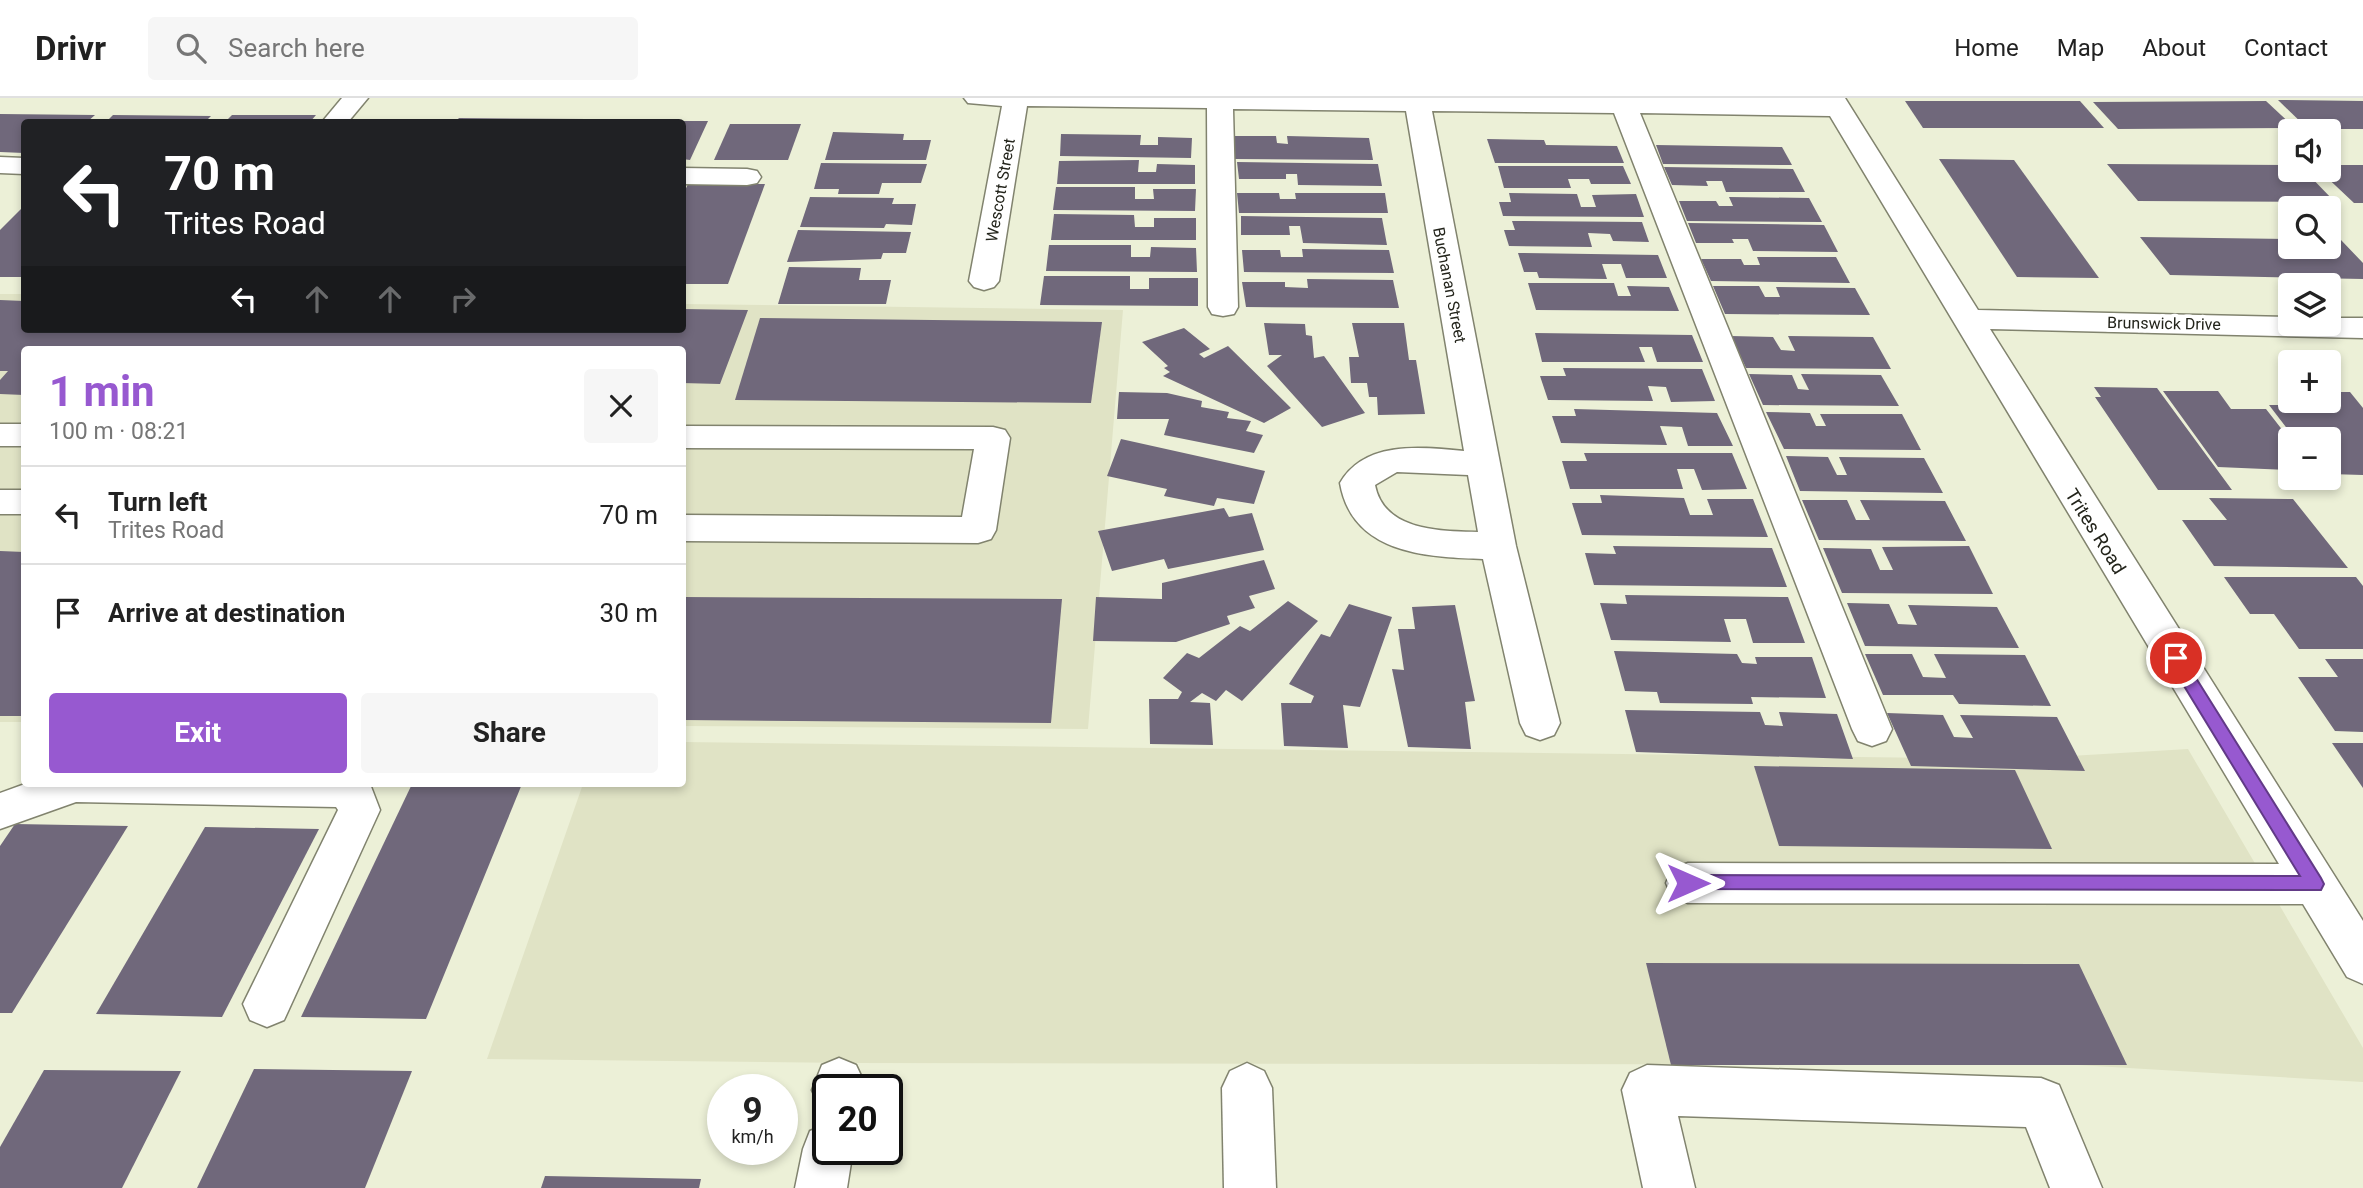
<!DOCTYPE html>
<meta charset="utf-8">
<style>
:root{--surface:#fff;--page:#f6f6f6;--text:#222;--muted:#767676;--line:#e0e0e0;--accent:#9759d0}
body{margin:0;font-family:Roboto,sans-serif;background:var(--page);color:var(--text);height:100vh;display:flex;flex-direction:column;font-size:26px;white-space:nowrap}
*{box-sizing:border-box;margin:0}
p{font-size:23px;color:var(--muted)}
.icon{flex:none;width:38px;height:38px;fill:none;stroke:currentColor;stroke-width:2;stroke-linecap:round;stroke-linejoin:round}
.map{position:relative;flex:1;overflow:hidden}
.sheet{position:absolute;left:21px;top:248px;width:665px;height:441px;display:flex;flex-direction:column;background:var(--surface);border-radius:7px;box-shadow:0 4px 10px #0003}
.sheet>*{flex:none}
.banner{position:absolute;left:21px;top:21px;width:665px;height:214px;border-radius:7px;box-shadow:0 4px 10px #0003;background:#202124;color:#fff;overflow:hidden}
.tools{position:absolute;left:2278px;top:21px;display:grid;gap:14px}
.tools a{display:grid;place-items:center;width:63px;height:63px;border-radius:7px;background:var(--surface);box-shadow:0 4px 10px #0003;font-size:35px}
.speed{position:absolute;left:707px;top:976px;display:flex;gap:14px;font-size:35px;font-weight:700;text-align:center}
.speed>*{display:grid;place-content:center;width:91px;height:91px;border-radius:50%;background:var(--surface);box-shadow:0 4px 10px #0003;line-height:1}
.speed small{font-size:18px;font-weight:400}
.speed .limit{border:4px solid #111;border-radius:10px;background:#fff;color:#111}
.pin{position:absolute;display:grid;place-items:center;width:60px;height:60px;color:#fff;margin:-30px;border:4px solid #fff;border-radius:50%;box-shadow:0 2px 7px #0007}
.me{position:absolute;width:77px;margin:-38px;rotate:90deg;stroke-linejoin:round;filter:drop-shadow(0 0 5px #0008)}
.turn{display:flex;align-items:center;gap:24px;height:147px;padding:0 28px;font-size:32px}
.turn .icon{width:91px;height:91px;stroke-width:2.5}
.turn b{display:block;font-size:49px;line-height:60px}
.lanes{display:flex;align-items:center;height:66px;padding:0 28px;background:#0003;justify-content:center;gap:35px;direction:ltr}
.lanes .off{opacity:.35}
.round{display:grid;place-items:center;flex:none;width:74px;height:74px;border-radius:7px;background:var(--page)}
.summary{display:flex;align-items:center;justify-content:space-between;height:119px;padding:0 28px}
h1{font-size:42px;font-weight:700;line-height:52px;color:var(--accent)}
.action{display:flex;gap:14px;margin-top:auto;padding:14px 28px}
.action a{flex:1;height:80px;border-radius:7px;background:var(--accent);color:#fff;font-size:28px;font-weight:700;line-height:80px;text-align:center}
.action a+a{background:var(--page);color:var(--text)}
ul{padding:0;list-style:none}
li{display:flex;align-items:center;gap:21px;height:98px;padding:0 28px;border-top:2px solid var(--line)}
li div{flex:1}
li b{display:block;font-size:26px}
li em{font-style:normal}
header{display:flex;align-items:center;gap:42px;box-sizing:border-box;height:98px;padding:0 35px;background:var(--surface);border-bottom:2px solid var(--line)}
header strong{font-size:33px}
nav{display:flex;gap:38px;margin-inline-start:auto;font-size:24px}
.search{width:490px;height:63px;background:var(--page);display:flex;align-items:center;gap:18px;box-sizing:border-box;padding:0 24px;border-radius:7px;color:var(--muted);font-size:26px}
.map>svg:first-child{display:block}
.built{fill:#e0e3c5}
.building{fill:#70687b}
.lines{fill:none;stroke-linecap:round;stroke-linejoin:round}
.minor-casing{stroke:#81836e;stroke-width:3}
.minor{fill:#fff;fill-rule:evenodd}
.route{fill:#9759d0;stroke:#623a87;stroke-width:2}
.labels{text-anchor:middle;stroke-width:7;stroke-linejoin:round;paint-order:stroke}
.far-street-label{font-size:16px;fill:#23241b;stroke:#fff}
.street-label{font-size:19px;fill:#23241b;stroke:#fff}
</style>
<header>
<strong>Drivr</strong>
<div class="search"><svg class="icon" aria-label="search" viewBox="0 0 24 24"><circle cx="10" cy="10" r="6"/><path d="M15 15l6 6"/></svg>Search here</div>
<nav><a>Home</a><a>Map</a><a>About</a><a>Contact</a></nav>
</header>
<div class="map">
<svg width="2363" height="1090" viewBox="0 0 2363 1090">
<rect width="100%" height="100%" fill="#ecf0d7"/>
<!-- built -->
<g class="built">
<path d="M0,196H24V231H682L683,206L1123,212L1088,631L683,628L682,252H24V624H0Z"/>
<path d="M683,644L2019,661L2188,651L2363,950V984L2078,967L851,965L487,961L583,686H682Z"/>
</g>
<!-- building -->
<g class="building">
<path d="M2278,2L2363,3V31H2308Z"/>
<path d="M1905,3H2080L2104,30H1923Z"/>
<path d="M2266,3L2295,30L2118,31L2093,4Z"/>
<path d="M0,16L95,17L87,24H24V55L0,54Z"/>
<path d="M113,17L211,18L205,24H106Z"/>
<path d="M232,17H316L310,24H225Z"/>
<path d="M459,20L587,21L584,24H455Z"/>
<path d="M682,23H708L690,62L682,61Z"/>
<path d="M730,26H801L788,62H714Z"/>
<path d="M833,34L904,36L903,42H931L926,62H825Z"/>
<path d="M1061,36L1141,37L1140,47H1158V39L1192,40L1191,60L1060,58Z"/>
<path d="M1234,38H1276L1277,45L1288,46L1287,38L1369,40L1373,62L1235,61Z"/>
<path d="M1487,41L1544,42L1546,47L1617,48L1624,65H1495Z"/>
<path d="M1656,47L1782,49L1792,67L1663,66Z"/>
<path d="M1939,61L2014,62L2099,180L2017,179Z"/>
<path d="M1139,62L1138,74H1156L1157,66L1195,67V86H1057L1059,63Z"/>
<path d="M1237,64L1378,66L1382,88L1298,87L1297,76H1286V81H1239Z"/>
<path d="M821,65L927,66L921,85H882L879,96H838L839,91H814Z"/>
<path d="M2107,66L2291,67V72H2304L2335,104L2138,103Z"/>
<path d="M2329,67H2363V105H2354L2319,72H2329Z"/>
<path d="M1498,68H1623L1631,86H1591L1589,81H1568L1571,90H1504Z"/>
<path d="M1664,69L1793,71L1805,94H1726L1722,83H1706L1708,88L1672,87Z"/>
<path d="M688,86H765L728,186H682V99Z"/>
<path d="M1056,89H1135V101H1154L1153,91H1196L1195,113L1053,112Z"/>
<path d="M1237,95H1279L1280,101H1296L1295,95H1385L1388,115H1239Z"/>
<path d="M1509,95L1577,96L1581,109H1596L1592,97L1636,96L1644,119L1503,118L1499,104H1511Z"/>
<path d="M810,99L894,100L892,106H916L912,127L886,126L884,130L800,129Z"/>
<path d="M1729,99L1809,100L1822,124L1687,123L1679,103H1716L1719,108H1733Z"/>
<path d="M24,108V179H0V132Z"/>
<path d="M1054,116L1134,117L1135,129H1154V120H1196V142H1051Z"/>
<path d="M1241,118L1382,120L1387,147L1303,145L1300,128H1289L1290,137H1241Z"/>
<path d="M1512,123L1642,124L1649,144L1613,143L1610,136L1588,135L1592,149L1509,148L1504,132H1515Z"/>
<path d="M1688,125L1824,127L1838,154L1753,153L1748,141H1732L1734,145H1696Z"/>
<path d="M798,132L911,134L906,155H883L881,161L787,164Z"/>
<path d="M2140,139L2291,141V149H2329V142H2341L2363,165V181L2170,177Z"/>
<path d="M1049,147H1131V159H1150L1151,149L1196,150L1197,174L1046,173Z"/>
<path d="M1302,151L1389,152L1394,175L1244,174L1242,152H1280L1281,159H1303Z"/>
<path d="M1518,155L1658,157L1667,180H1626L1621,166H1602L1607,181L1539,180L1537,174H1524Z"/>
<path d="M1757,159H1836L1850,185L1711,183L1701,161H1741L1744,167H1760Z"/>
<path d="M789,169L861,170L859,182H891L886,206H778Z"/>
<path d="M1044,178H1130V191H1149V180H1198V208L1040,207Z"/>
<path d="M1307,181L1393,182L1399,210L1246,209L1242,184H1285V189L1308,190Z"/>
<path d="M1528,185H1614L1618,198H1631L1627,188L1669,189L1679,213L1536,212Z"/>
<path d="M1713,188H1759L1765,199H1780L1776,189L1855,190L1870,217L1725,216Z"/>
<path d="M0,202L24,203V231H682V211L748,212L720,286L682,285V252H24V297L0,296V282L8,273H0Z"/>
<path d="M760,220L1102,224L1091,305L735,302Z"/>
<path d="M1264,225L1305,226L1306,237L1312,238L1314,260L1324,258L1365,315L1322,329L1267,268L1282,257H1269Z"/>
<path d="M1352,225H1404L1409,262H1416L1425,316L1378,317L1377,299H1369L1367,285H1351L1349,259H1359Z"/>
<path d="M1184,230L1210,251L1199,256L1204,260L1228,248L1291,310L1264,325L1163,278L1170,274L1164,270L1168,268L1142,244Z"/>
<path d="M1535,235L1692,237L1703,264H1657L1652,249H1639L1645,264H1542Z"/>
<path d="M1731,238L1773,239L1781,252L1795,253L1788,238L1873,239L1891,271L1746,270Z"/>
<path d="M1563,270L1702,271L1715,303L1671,304L1666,289L1648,288L1653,303L1548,302L1540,278H1566Z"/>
<path d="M1749,276L1792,277L1798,291L1809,292L1801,276L1881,277L1899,308L1763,307Z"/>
<path d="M2094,289L2157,290L2232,392H2158L2095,299H2101Z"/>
<path d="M2163,293H2218L2231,311H2266L2291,343V372L2218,369Z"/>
<path d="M1119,294L1167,295L1202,303L1201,309L1229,314L1227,320L1251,323L1246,333L1263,337L1254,355L1164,337L1169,321H1117Z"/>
<path d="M2329,294H2350L2363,310V377L2329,376V341H2295L2269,307H2306L2303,303H2329Z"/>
<path d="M1574,311L1717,315L1733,348H1688L1682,329L1660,328L1667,347L1561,345L1552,318H1576Z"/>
<path d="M1766,314L1810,315L1816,328H1826L1820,316H1902L1921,352L1784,351Z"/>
<path d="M1121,341L1265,373L1254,406L1217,400L1214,408L1164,398L1167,391L1107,378Z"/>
<path d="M1584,355H1732L1747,391L1702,392L1694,371H1677L1683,391H1570L1562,363H1587Z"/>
<path d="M1786,358L1828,359L1837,377H1847L1839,359L1924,360L1943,395L1800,393Z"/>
<path d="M1600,397L1684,400L1690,417H1713L1707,401H1753L1768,439L1582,437L1572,405H1602Z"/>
<path d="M2209,400L2293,401L2348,470L2214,468L2182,422H2227Z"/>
<path d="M1802,402H1847L1856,422H1870L1860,402L1945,403L1966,443L1819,442Z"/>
<path d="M1224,410L1229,419L1252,415L1264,452L1168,471L1164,461L1112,473L1098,433Z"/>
<path d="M1613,448L1772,450L1787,489L1594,487L1585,455L1616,456Z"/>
<path d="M1969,448L1993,496L1842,495L1823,450L1871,451L1880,472H1893L1882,449Z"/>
<path d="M0,453L24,454V618H0Z"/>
<path d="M1264,462L1275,491L1249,498L1255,510L1227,518L1230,526L1176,544L1093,543L1096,499L1162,501V485Z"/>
<path d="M2224,479H2356L2363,488V551H2299L2274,516H2250Z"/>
<path d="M1625,497L1788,499L1805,545H1753L1746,521H1724L1731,544L1611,542L1600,505L1627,506Z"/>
<path d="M682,499L1062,501L1051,625L682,622Z"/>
<path d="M1288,503L1318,523L1242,603L1226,592L1216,603L1202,595L1190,604L1210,605L1213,647L1150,646L1149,601H1178L1182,594L1163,580L1187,555L1199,560L1240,528L1250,533Z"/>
<path d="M1847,505L1889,506L1898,526L1917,527L1908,507L1997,509L2019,550L1865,548Z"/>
<path d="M1349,506L1392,519L1360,609L1343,607L1348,650L1284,648L1281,605H1311L1314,598L1289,586L1321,536L1330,539Z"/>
<path d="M1455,507L1475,603L1465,604L1471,651L1408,649L1392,571L1404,572L1398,531H1415L1412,509Z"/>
<path d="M1614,553L1737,556L1742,565L1757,566L1755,559H1812L1826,600L1751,599L1753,606L1660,605L1657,594L1625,593Z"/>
<path d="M1865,556H1912L1923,579L1946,580L1934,556L2025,557L2051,608L1959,606L1953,597H1883Z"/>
<path d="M2325,561H2363V634L2335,633L2298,579H2338Z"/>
<path d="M1625,612L1760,614L1765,627L1783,628L1779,614L1837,616L1853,661L1636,654Z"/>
<path d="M1887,615L1943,617L1954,639L1973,640L1960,617L2057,619L2085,673L1911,668Z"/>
<path d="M2332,645H2363V690Z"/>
<path d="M1754,668L2015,672L2052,751L1779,748Z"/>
<path d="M412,686H522L426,921L301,919Z"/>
<path d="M15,726L128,728L12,915H0V748Z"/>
<path d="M205,729L319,731L222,919L96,916Z"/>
<path d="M1646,865L2079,866L2127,967H1671Z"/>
<path d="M254,971L412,973L365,1090H197Z"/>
<path d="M44,972L181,973L122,1090H0V1049Z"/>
<path d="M545,1078L701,1081L699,1090H541Z"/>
</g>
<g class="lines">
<!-- minor casing -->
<g class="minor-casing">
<g id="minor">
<path d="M342,0H368L348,24H322Z"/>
<path d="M964,0H1845L1978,212L2291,219V226H2329V220H2363V240L1990,231L2363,823V886L2347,879L2303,806L1688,805L1672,799L1666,785L1672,771L1688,765L2279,766L1830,18L1640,15L1892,631L1886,643L1872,648L1858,643L1852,631L1614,15L1432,13L1516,448L1560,625L1554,637L1540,642L1526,637L1520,625L1483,461C1424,459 1352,455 1340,385C1365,342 1421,349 1464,353L1406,13L1233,11L1238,209L1234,216L1223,218L1212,216L1208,209L1207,10L1027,8L999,183L994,189L984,192L974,189L969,183L1002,8L968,5ZM1397,374L1468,377L1478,434C1439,433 1384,433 1375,387Z"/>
<path d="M0,59L24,60V76L0,75Z"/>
<path d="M682,70L747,71L757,73L761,79L757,85L747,87L682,86Z"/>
<rect x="0" y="326" width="24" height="22"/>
<path d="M682,328L993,329L1005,332L1010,340L996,432L991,441L978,445L682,443V417L962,419L974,351L682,350Z"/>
<rect x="0" y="392" width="24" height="24"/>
<path d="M25,686H370L380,712L284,922L267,929L250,922L243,906L338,712L336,709L76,704L0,731V695Z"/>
<path d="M839,960L856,967L864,984L862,992H828V1013L820,1009L812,992L822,967Z"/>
<path d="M1247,965L1264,973L1272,990L1276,1090H1224L1222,990L1230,973Z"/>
<path d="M1647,967L2041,980L2059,987L2102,1090H2050L2026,1029L1678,1018L1695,1090H1643L1622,992L1630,975Z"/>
<path d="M828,1026V1052H853L847,1090H795L803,1051L810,1033Z"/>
</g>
</g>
<!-- minor -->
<use href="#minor" class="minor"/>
</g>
<!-- route -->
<path class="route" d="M2176,554L2181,556L2321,780L2324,786L2321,792L1681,791L1679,785L1681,780L1688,777L2300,778L2170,565L2168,560Z"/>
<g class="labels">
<!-- far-street labels -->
<g class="far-street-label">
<text transform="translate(1000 92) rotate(-80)" y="6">Wescott Street</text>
<text transform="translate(1450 187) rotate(79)" y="6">Buchanan Street</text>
<text transform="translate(2164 225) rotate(1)" y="6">Brunswick Drive</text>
</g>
<!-- street labels -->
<g class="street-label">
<text transform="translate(2096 433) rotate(58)" y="7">Trites Road</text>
</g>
</g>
</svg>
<div class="tools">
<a><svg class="icon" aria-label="sound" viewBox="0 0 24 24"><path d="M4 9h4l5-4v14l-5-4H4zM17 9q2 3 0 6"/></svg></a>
<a><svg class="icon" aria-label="search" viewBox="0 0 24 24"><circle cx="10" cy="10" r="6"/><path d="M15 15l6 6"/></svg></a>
<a><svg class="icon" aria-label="layers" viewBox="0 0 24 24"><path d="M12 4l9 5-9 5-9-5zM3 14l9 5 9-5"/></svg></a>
<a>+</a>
<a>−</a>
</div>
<div class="speed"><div>9<small>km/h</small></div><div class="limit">20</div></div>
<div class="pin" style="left:2176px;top:560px;background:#d93025"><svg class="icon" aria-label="arrive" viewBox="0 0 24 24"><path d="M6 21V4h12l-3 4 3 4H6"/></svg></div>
<svg class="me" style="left:1688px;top:785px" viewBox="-20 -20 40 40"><path d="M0-17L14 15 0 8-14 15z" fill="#9759d0" stroke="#fff" stroke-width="4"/></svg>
<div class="banner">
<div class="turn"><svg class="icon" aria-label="left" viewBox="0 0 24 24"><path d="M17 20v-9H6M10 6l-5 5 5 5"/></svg><div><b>70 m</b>Trites Road</div></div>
<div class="lanes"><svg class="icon" aria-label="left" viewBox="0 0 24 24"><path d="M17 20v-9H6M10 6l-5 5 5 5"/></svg><svg class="icon off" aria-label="ahead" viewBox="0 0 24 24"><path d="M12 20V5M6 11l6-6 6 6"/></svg><svg class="icon off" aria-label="ahead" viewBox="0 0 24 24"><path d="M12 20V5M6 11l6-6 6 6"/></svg><svg class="icon off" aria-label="right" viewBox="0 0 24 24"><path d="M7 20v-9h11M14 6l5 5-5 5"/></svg></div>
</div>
<section class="sheet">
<div class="summary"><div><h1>1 min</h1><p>100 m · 08:21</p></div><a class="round"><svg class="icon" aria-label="close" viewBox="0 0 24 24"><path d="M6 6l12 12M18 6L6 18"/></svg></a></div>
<ul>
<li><svg class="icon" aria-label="left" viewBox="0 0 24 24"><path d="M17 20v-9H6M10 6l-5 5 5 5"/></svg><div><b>Turn left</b><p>Trites Road</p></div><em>70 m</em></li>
<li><svg class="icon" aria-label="arrive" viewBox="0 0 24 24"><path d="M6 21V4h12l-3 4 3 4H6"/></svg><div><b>Arrive at destination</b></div><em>30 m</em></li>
</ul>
<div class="action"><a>Exit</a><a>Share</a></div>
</section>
</div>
